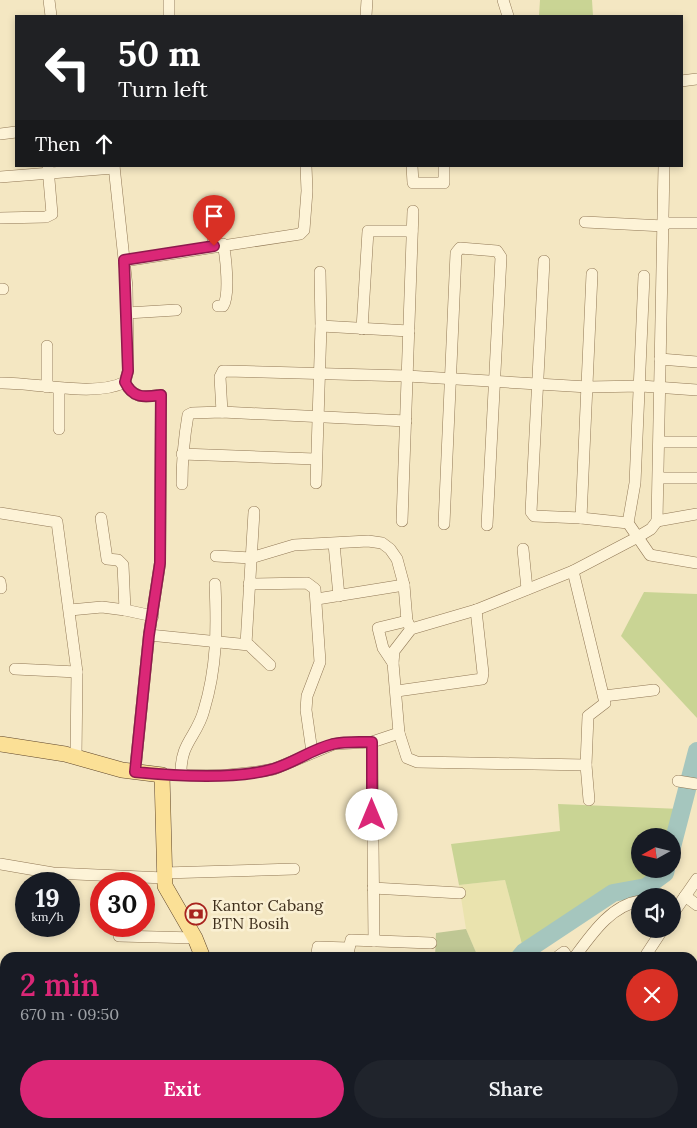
<!DOCTYPE html>
<meta charset="utf-8">
<style>
:root{--surface:#171b24;--page:#20242c;--text:#f1f3f6;--muted:#9ea1a6;--accent:#db2777}
body{margin:0;font-family:Lora,serif;background:var(--page);color:var(--text);height:100vh;display:flex;flex-direction:column;font-size:19px;white-space:nowrap}
*{box-sizing:border-box;margin:0}
p{font-size:16px;color:var(--muted)}
.icon{flex:none;width:28px;height:28px;fill:none;stroke:currentColor;stroke-width:2;stroke-linecap:round;stroke-linejoin:round}
.map{position:relative;flex:1;overflow:hidden}
.drawer{position:absolute;left:0px;top:952px;width:698px;height:176px;display:flex;flex-direction:column;background:var(--surface);border-radius:15px 15px 0 0;box-shadow:0 2px 8px #0003}
.drawer>*{flex:none}
.banner{position:absolute;left:15px;top:15px;width:668px;height:152px;border-radius:0px;box-shadow:0 2px 8px #0003;background:#202124;color:#fff;overflow:hidden}
.needle{width:32px;rotate:262deg}
.tools{position:absolute;left:631px;top:828px;display:grid;gap:10px}
.tools a{display:grid;place-items:center;width:50px;height:50px;border-radius:50%;background:var(--surface);box-shadow:0 2px 8px #0003;font-size:25px}
.speed{position:absolute;left:15px;top:872px;display:flex;gap:10px;font-size:25px;font-weight:700;text-align:center}
.speed>*{display:grid;place-content:center;width:65px;height:65px;border-radius:50%;background:var(--surface);box-shadow:0 2px 8px #0003;line-height:1}
.speed small{font-size:12px;font-weight:400}
.speed .limit{border:8px solid #d22;background:#fff;color:#111}
.pin{position:absolute;display:grid;place-items:center;width:42px;height:42px;color:#fff;margin:-51px -21px;border-radius:50% 50% 50% 0;rotate:-45deg;box-shadow:0 0 5px #0007}
.pin .icon{rotate:45deg}
.me{position:absolute;width:55px;margin:-28px;rotate:0deg;stroke-linejoin:round;filter:drop-shadow(0 0 4px #0008)}
.turn{display:flex;align-items:center;gap:18px;height:105px;padding:0 20px;font-size:22px}
.turn .icon{width:65px;height:65px;stroke-width:2.5}
.turn b{display:block;font-size:35px;line-height:42px}
.then{display:flex;align-items:center;height:48px;padding:0 20px;background:#0003;gap:10px;font-size:19px}
.round{display:grid;place-items:center;flex:none;width:52px;height:52px;border-radius:26px;background:var(--page)}
.headline{display:flex;align-items:center;justify-content:space-between;height:85px;padding:0 20px}
h1{font-size:30px;font-weight:600;line-height:38px;color:var(--accent)}
.button{display:flex;gap:10px;margin-top:auto;padding:10px 20px}
.button a{flex:1;height:58px;border-radius:30px;background:var(--accent);color:#fff;font-size:20px;font-weight:600;line-height:58px;text-align:center}
.button a+a{background:var(--page);color:var(--text)}
.map>svg:first-child{display:block}
.farmland{fill:#eae3ae}
.green{fill:#c9d494}
.cemetery{fill:#bfc794}
.lines{fill:none;stroke-linecap:round;stroke-linejoin:round}
.river{stroke:#a5c6be;stroke-width:18}
.minor-casing{stroke:#917856;stroke-width:12}
.major-casing{stroke:#5e452b;stroke-width:16}
.minor{stroke:#fdf3d7;stroke-width:11}
.major{stroke:#fbe096;stroke-width:15}
.route-casing{stroke:#8e194d;stroke-width:12}
.route{stroke:#db2777;stroke-width:9}
.labels{text-anchor:middle;stroke-width:5;stroke-linejoin:round;paint-order:stroke}
.poi-label{font-size:16px;fill:#3e2e1c;stroke:#faf0d3;text-anchor:start}
</style>
<div class="map">
<svg width="697" height="1128" viewBox="0 0 697 1128">
<rect width="100%" height="100%" fill="#f4e7c2"/>
<!-- farmland -->
<path class="farmland" d="M505,880L524,952L519,957H478L466,929L459,885Z"/>
<!-- green -->
<g class="green">
<path d="M540,0H592L593,16H539Z"/>
<path d="M644,592L697,594V718L621,636Z"/>
<path d="M558,804L681,809L673,843L672,836H640V869H666L665,873L646,887L613,893L524,952L505,880L459,885L451,844L560,831Z"/>
</g>
<!-- cemetery -->
<path class="cemetery" d="M466,929L478,957L435,958L436,933Z"/>
<g class="lines">
<!-- river -->
<g class="river">
<path d="M672,847L697,751"/>
<path d="M519,958L524,952L613,893L646,887L665,873L666,869"/>
<path d="M445,1128V1124"/>
</g>
<!-- minor casing -->
<g class="minor-casing">
<g id="minor">
<path d="M49,0L51,16"/>
<path d="M169,0V16"/>
<path d="M503,0L508,16"/>
<path d="M366,16L367,0"/>
<path d="M681,81L697,79"/>
<path d="M0,134L16,132"/>
<path d="M412,166L413,183H444V166"/>
<path d="M0,177L114,168"/>
<path d="M211,217L214,246"/>
<path d="M0,218L46,217L52,214L48,168"/>
<path d="M585,222L664,226"/>
<path d="M664,223H697"/>
<path d="M124,261L300,234L304,230L307,191L306,166"/>
<path d="M544,261L531,512L534,516L581,518L592,274"/>
<path d="M0,289H3"/>
<path d="M218,306H223C230,296 226,257 223,244"/>
<path d="M127,313L176,310"/>
<path d="M321,326L409,331"/>
<path d="M362,329L368,231H412"/>
<path d="M660,359L697,362"/>
<path d="M125,382C133,399 144,397 161,395L160,563L149,635L135,772"/>
<path d="M0,383C35,382 94,398 125,382L128,371L127,287L114,166"/>
<path d="M47,387V346"/>
<path d="M222,412L220,377L223,371H226L407,376L588,387L641,386L697,390"/>
<path d="M59,429V388"/>
<path d="M660,442H697"/>
<path d="M182,454L315,459"/>
<path d="M660,478H697"/>
<path d="M316,483L321,326L320,272"/>
<path d="M182,484C182,461 184,438 188,415L192,413L222,412L406,421"/>
<path d="M0,513L57,522L77,672L76,757"/>
<path d="M581,518L628,523L650,555L697,563"/>
<path d="M402,521L413,211"/>
<path d="M657,521L697,514"/>
<path d="M628,523L635,483L644,276"/>
<path d="M444,524L456,253L460,248L497,251L501,257L487,525"/>
<path d="M334,544L339,596"/>
<path d="M523,549L527,589"/>
<path d="M216,556L251,558L294,545L368,541L382,543L390,549L397,559L404,585L407,621L411,629"/>
<path d="M573,571L605,703L588,716L586,765L589,800"/>
<path d="M0,582L1,588"/>
<path d="M249,584L307,583L315,589L320,662L307,696L306,710L312,752"/>
<path d="M317,599L404,585"/>
<path d="M70,610L102,607L125,610L123,565L118,560L107,559L101,518"/>
<path d="M125,610L153,616"/>
<path d="M149,635L249,645L270,665"/>
<path d="M246,644L254,512"/>
<path d="M393,663L383,648L378,628L407,621"/>
<path d="M15,669L77,672"/>
<path d="M397,691L482,679L483,673L476,610"/>
<path d="M604,696L654,690"/>
<path d="M372,742L374,941"/>
<path d="M586,765L417,762L407,758L399,733L393,663L394,651L411,629L476,610L573,571L636,538L651,529L657,521L664,166"/>
<path d="M162,775H228L257,772L274,769L334,744L372,742L399,733"/>
<path d="M181,775C180,742 197,737 204,710C217,667 217,628 215,584"/>
<path d="M678,781L697,784"/>
<path d="M0,864L53,873L164,878"/>
<path d="M164,873L294,869"/>
<path d="M373,888L460,893"/>
<path d="M685,896L697,905"/>
<path d="M672,915L697,879"/>
<path d="M119,936L195,938"/>
<path d="M316,958L318,947L348,948"/>
<path d="M347,958L351,940L431,943"/>
<path d="M556,958L564,952L568,958"/>
<path d="M574,958C591,935 611,905 640,901"/>
<path d="M644,958L663,929"/>
<path d="M692,978L697,972"/>
<path d="M692,1075L697,1101"/>
<path d="M0,1108L5,1106"/>
<path d="M326,1124L329,1128"/>
<path d="M462,1124V1128"/>
<path d="M510,1124L511,1128"/>
<path d="M550,1124L551,1128"/>
<path d="M593,1124L594,1128"/>
<path d="M648,1124L649,1128"/>
<path d="M89,1128L100,1125L109,1128"/>
<path d="M110,1128L120,1124"/>
<path d="M147,1128L157,1124"/>
</g>
</g>
<!-- major casing -->
<g class="major-casing">
<g id="major">
<path d="M0,744L65,754L122,770L162,775L165,886L195,938L203,958"/>
<path d="M260,1124L263,1128"/>
</g>
</g>
<!-- minor -->
<use href="#minor" class="minor"/>
<!-- major -->
<use href="#major" class="major"/>
</g>
<g class="lines">
<!-- route casing -->
<g class="route-casing">
<path id="route" d="M214,246L124,260L128,371L125,382C133,399 144,397 161,395L160,563L149,635L135,772C175,776 234,780 273,769C294,763 312,749 333,744C346,741 359,742 372,742V815"/>
</g>
<!-- route -->
<use href="#route" class="route"/>
</g>
<!-- icons -->
<defs>
<g id="bank-ring" transform="scale(1.125)"><circle r="9.5" fill="#faf0d3" stroke="#a8231e" stroke-width="1.5"/><path d="M-6-4H6V4H-6ZM0-2.3a2.3 2.3 0 1 0 0 4.6a2.3 2.3 0 1 0 0-4.6Z" fill="#a8231e"/></g>
</defs>
<g fill-rule="evenodd">
<use href="#bank-ring" x="196" y="914"/>
</g>
<g class="labels">
<!-- poi labels -->
<g class="poi-label">
<text x="212" y="911">Kantor Cabang<tspan x="212" dy="18">BTN Bosih</tspan></text>
</g>
</g>
</svg>
<div class="tools">
<a><svg class="needle" viewBox="-14 -14 28 28"><path d="M0-13l5 13h-10z" fill="#e53935"/><path d="M0 13l5-13h-10z" fill="#9ea1a6"/></svg></a>
<a><svg class="icon" aria-label="sound" viewBox="0 0 24 24"><path d="M4 9h4l5-4v14l-5-4H4zM17 9q2 3 0 6"/></svg></a>
</div>
<div class="speed"><div>19<small>km/h</small></div><div class="limit">30</div></div>
<div class="pin" style="left:214px;top:246px;background:#d93025"><svg class="icon" aria-label="arrive" viewBox="0 0 24 24"><path d="M6 21V4h12l-3 4 3 4H6"/></svg></div>
<svg class="me" style="left:372px;top:815px" viewBox="-20 -20 40 40"><circle r="19" fill="#fff"/><path d="M0-13L10 11 0 6-10 11z" fill="#db2777"/></svg>
<div class="banner">
<div class="turn"><svg class="icon" aria-label="left" viewBox="0 0 24 24"><path d="M17 20v-9H6M10 6l-5 5 5 5"/></svg><div><b>50 m</b>Turn left</div></div>
<div class="then">Then<svg class="icon" aria-label="ahead" viewBox="0 0 24 24"><path d="M12 20V5M6 11l6-6 6 6"/></svg></div>
</div>
<section class="drawer">
<div class="headline"><div><h1>2 min</h1><p>670 m · 09:50</p></div><a class="round" style="background:#d93025;color:#fff"><svg class="icon" aria-label="close" viewBox="0 0 24 24"><path d="M6 6l12 12M18 6L6 18"/></svg></a></div>
<div class="button"><a>Exit</a><a>Share</a></div>
</section>
</div>
